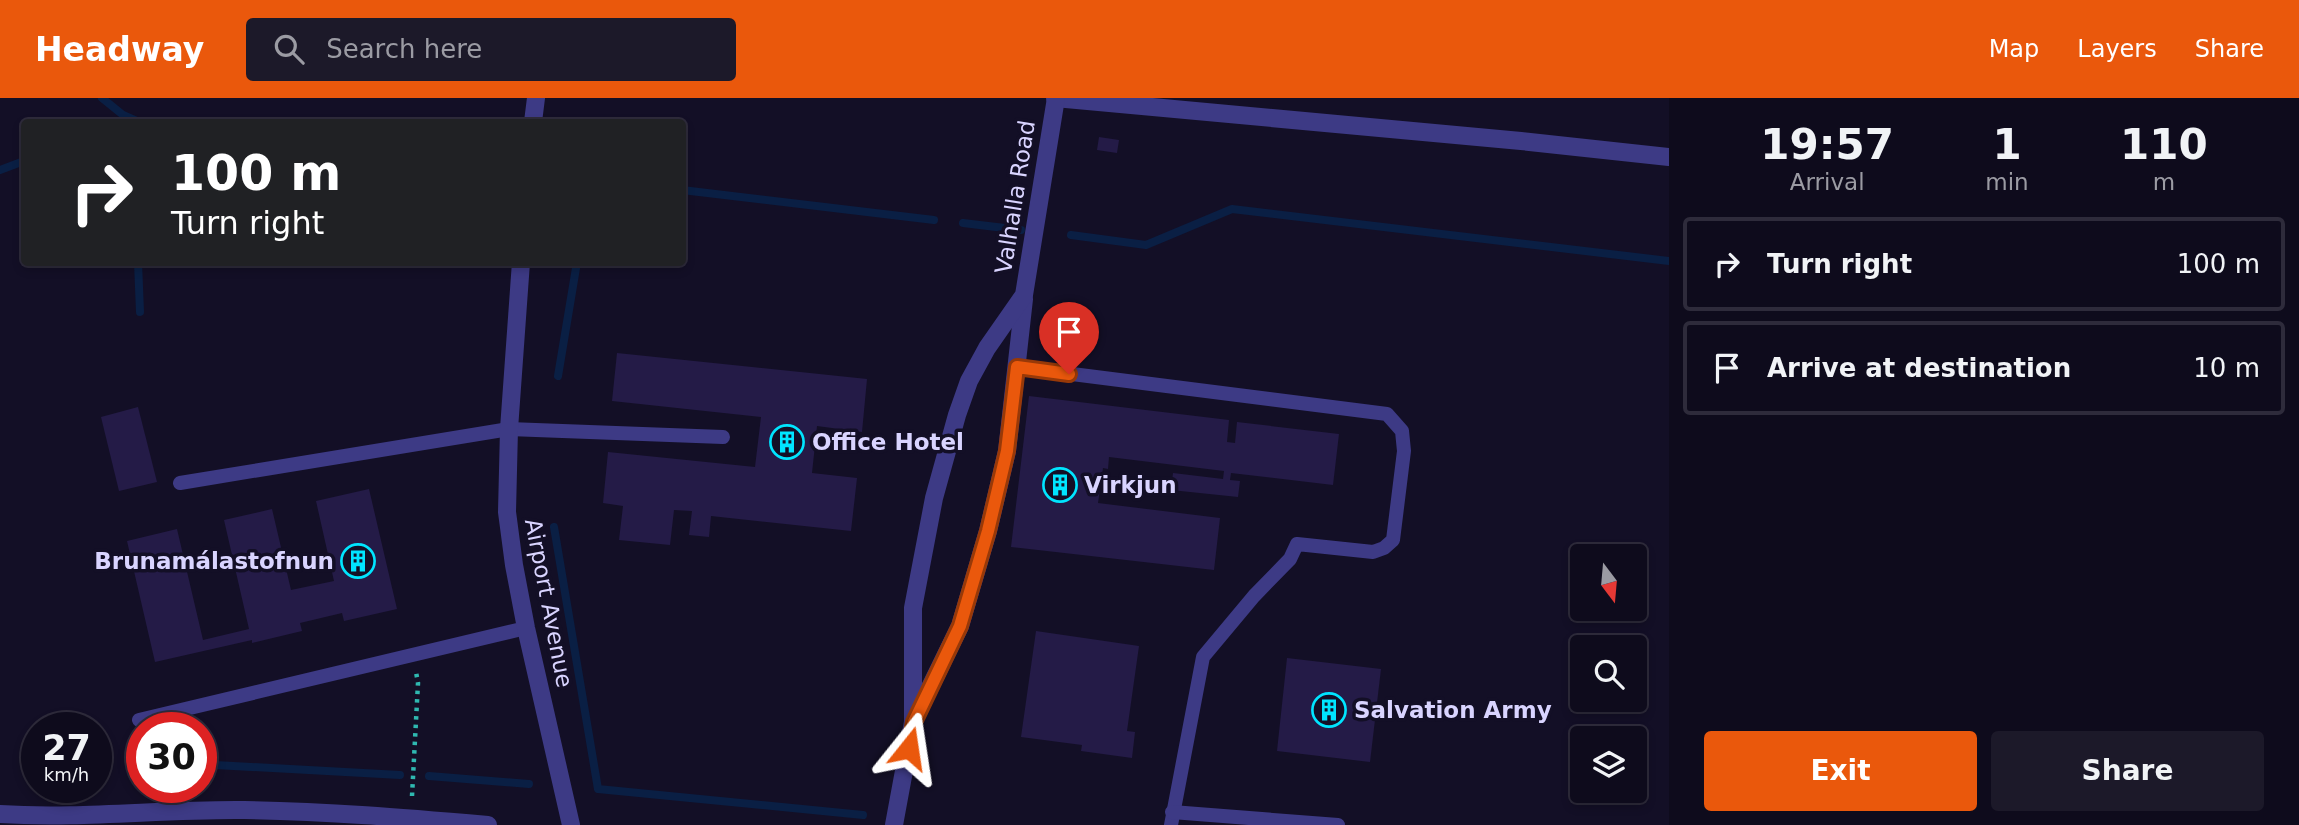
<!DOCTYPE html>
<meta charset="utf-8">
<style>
:root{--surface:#0e0b1c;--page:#1c1929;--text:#f1f3f6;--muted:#9b9ba3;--line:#2e2b3b;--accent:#ea580c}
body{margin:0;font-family:"DejaVu Sans",sans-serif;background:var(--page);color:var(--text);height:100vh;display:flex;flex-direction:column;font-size:26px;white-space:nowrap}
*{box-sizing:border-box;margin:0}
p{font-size:23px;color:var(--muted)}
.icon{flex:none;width:38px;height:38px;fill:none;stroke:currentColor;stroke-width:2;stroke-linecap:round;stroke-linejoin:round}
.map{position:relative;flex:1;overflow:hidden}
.panel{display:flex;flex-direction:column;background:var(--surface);width:630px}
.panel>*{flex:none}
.banner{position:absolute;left:21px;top:21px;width:665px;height:147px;border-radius:7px;box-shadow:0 4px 10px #0003,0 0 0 2px var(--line);background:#202124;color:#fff;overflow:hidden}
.needle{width:46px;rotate:164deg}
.tools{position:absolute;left:1570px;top:446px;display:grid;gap:14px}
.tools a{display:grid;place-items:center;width:77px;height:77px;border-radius:7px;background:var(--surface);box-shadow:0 4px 10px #0003,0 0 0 2px var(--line);font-size:35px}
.speed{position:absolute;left:21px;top:614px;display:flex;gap:14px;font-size:35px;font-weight:700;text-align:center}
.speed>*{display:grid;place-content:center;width:91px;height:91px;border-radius:50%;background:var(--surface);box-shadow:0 4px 10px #0003,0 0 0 2px var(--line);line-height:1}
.speed small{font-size:18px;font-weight:400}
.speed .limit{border:10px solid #d22;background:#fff;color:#111}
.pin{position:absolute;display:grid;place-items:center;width:60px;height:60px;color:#fff;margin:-72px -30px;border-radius:50% 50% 50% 0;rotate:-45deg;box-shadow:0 0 7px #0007}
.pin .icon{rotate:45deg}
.me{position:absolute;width:77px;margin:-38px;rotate:15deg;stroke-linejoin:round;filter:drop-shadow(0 0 5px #0008)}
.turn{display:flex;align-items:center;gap:24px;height:147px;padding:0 35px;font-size:32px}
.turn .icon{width:91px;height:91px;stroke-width:2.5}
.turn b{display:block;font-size:49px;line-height:60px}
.eta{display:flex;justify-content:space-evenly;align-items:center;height:119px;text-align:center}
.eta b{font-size:42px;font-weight:700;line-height:49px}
.action{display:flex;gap:14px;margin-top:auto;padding:14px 35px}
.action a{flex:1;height:80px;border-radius:7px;background:var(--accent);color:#fff;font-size:28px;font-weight:700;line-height:80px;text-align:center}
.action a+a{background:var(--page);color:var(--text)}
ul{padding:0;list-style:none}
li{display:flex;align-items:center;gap:21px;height:94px;margin:0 14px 10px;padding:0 21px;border:4px solid var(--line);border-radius:7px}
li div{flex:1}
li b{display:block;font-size:26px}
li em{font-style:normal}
header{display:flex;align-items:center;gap:42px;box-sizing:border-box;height:98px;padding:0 35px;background:var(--accent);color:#fff}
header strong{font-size:33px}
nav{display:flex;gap:38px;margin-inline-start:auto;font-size:24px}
.search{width:490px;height:63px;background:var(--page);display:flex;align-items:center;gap:18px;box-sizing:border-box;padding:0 24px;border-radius:7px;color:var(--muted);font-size:26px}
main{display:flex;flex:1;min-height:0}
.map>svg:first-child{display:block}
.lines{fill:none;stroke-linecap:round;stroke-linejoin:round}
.stream{stroke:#0a1f44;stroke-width:8}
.building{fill:#241b47}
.path{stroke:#2fb8b0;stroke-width:4.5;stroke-dasharray:3.5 5;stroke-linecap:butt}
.service{stroke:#3d3a85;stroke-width:14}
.minor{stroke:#3d3a85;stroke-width:18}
.route-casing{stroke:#983908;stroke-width:18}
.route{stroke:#ea580c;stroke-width:12}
.labels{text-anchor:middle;stroke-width:7;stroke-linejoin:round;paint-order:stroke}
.street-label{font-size:23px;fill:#d9d4ff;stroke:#130f26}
.poi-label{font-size:23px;font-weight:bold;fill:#d9d4ff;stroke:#130f26;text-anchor:start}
</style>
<header>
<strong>Headway</strong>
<div class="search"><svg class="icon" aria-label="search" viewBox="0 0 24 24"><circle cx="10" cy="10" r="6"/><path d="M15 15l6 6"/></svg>Search here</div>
<nav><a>Map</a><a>Layers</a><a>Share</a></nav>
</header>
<main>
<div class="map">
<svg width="1669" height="727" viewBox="0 0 1669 727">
<rect width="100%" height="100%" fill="#130f26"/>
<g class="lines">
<!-- stream -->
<g class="stream">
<path d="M102,0L123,17L139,24"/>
<path d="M0,72L24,63"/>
<path d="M682,92L934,122"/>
<path d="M963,125L1021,132"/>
<path d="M1071,137L1146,147L1232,111L1669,163"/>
<path d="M138,164L140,214"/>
<path d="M558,278L577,164"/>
<path d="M554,429L598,691L863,717"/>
<path d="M215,667L400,677"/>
<path d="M429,678L529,686"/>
</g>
</g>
<!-- building -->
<g class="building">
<path d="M1099,39L1119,42L1117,55L1097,52Z"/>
<path d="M617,255L867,281L862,334L817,328L812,375L857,380L851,433L711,418L709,439L689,437L692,413L674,412L670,447L619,442L623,408L603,405L608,354L755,369L761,319L612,303Z"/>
<path d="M1029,298L1229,322L1227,344L1235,345L1237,324L1339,336L1333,387L1231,375L1230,382L1240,383L1238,399L1171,392L1173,375L1223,381L1224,373L1109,359L1108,371L1103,370L1098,405L1220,420L1214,472L1011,449Z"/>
<path d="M138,309L157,384L119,393L101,319Z"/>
<path d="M369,391L397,511L344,523L342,515L300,525L302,533L252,545V542L155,564L127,443L177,431L203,542L249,531L224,422L272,411L291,492L334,483L316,403Z"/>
<path d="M1036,533L1139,548L1127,633L1135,634L1132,660L1081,653L1082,647L1021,639Z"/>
<path d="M1287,560L1381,571L1370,664L1277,653Z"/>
</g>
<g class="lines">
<!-- path -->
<path class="path" d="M412,698L418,585L416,574"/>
<!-- service -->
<g class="service">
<path d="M1017,269L1387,316L1402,333L1404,353L1393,442L1384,450L1373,454L1297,446L1290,461L1254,498L1203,559L1171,727"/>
<path d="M180,385L509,331L723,339"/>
<path d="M139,622L526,530"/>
<path d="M1172,714L1338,727"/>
</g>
<!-- minor -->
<g class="minor">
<path d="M1055,0L1521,43L1669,59"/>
<path d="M533,24L536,0"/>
<path d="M521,164L509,331L507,414L514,467L526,530L571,727"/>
<path d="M916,618L960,528L988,433L1007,353L1024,201"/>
<path d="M0,716C81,721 163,711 244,712C325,713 407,720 488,727"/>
<path d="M894,727L913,624V510L934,400L957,317L969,283L987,250L1024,197L1056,0"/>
</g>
</g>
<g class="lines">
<!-- route casing -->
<g class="route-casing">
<path id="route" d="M909,650L914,624L960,528L988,433L1007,353L1017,269L1069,276"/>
</g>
<!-- route -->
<use href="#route" class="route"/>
</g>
<!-- icons -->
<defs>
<g id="building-ring" transform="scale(1.75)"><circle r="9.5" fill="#130f26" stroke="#00e5ff" stroke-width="1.5"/><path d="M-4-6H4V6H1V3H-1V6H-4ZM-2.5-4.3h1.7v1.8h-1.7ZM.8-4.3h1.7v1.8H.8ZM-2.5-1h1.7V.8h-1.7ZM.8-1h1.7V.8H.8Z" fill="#00e5ff"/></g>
</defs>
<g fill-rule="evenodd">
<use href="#building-ring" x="787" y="344"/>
<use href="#building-ring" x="1060" y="387"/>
<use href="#building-ring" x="358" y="463"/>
<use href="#building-ring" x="1329" y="612"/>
</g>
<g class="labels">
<!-- street labels -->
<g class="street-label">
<text transform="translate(1015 99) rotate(-81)" y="8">Valhalla Road</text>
<text transform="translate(549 505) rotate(79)" y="8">Airport Avenue</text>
</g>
<!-- poi labels -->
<g class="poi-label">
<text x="812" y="352">Office Hotel</text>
<text x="1084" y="395">Virkjun</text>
<text x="334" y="471" text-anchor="end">Brunamálastofnun</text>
<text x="1354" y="620">Salvation Army</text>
</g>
</g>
</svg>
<div class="tools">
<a><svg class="needle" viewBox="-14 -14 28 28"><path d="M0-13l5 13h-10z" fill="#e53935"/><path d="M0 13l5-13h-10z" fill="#9b9ba3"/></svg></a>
<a><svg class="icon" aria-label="search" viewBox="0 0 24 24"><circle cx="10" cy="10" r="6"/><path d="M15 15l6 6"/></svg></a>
<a><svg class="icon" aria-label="layers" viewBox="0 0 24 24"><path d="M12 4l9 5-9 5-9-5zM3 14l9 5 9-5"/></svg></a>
</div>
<div class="speed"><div>27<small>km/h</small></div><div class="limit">30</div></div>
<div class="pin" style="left:1069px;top:276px;background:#d93025"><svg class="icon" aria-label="arrive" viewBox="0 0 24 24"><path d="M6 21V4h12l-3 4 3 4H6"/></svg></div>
<svg class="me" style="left:909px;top:650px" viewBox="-20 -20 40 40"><path d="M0-17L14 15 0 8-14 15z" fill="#ea580c" stroke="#fff" stroke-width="4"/></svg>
<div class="banner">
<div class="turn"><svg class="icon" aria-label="right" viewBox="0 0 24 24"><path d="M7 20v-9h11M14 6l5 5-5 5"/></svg><div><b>100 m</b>Turn right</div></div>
</div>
</div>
<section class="panel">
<div class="eta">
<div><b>19:57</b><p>Arrival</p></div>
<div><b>1</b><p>min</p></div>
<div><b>110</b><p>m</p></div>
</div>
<ul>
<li><svg class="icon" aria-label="right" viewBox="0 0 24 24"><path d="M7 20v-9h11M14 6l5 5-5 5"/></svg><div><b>Turn right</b></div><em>100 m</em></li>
<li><svg class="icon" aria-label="arrive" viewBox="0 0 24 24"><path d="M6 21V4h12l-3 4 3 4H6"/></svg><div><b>Arrive at destination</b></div><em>10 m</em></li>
</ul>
<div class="action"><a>Exit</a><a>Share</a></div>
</section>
</main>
